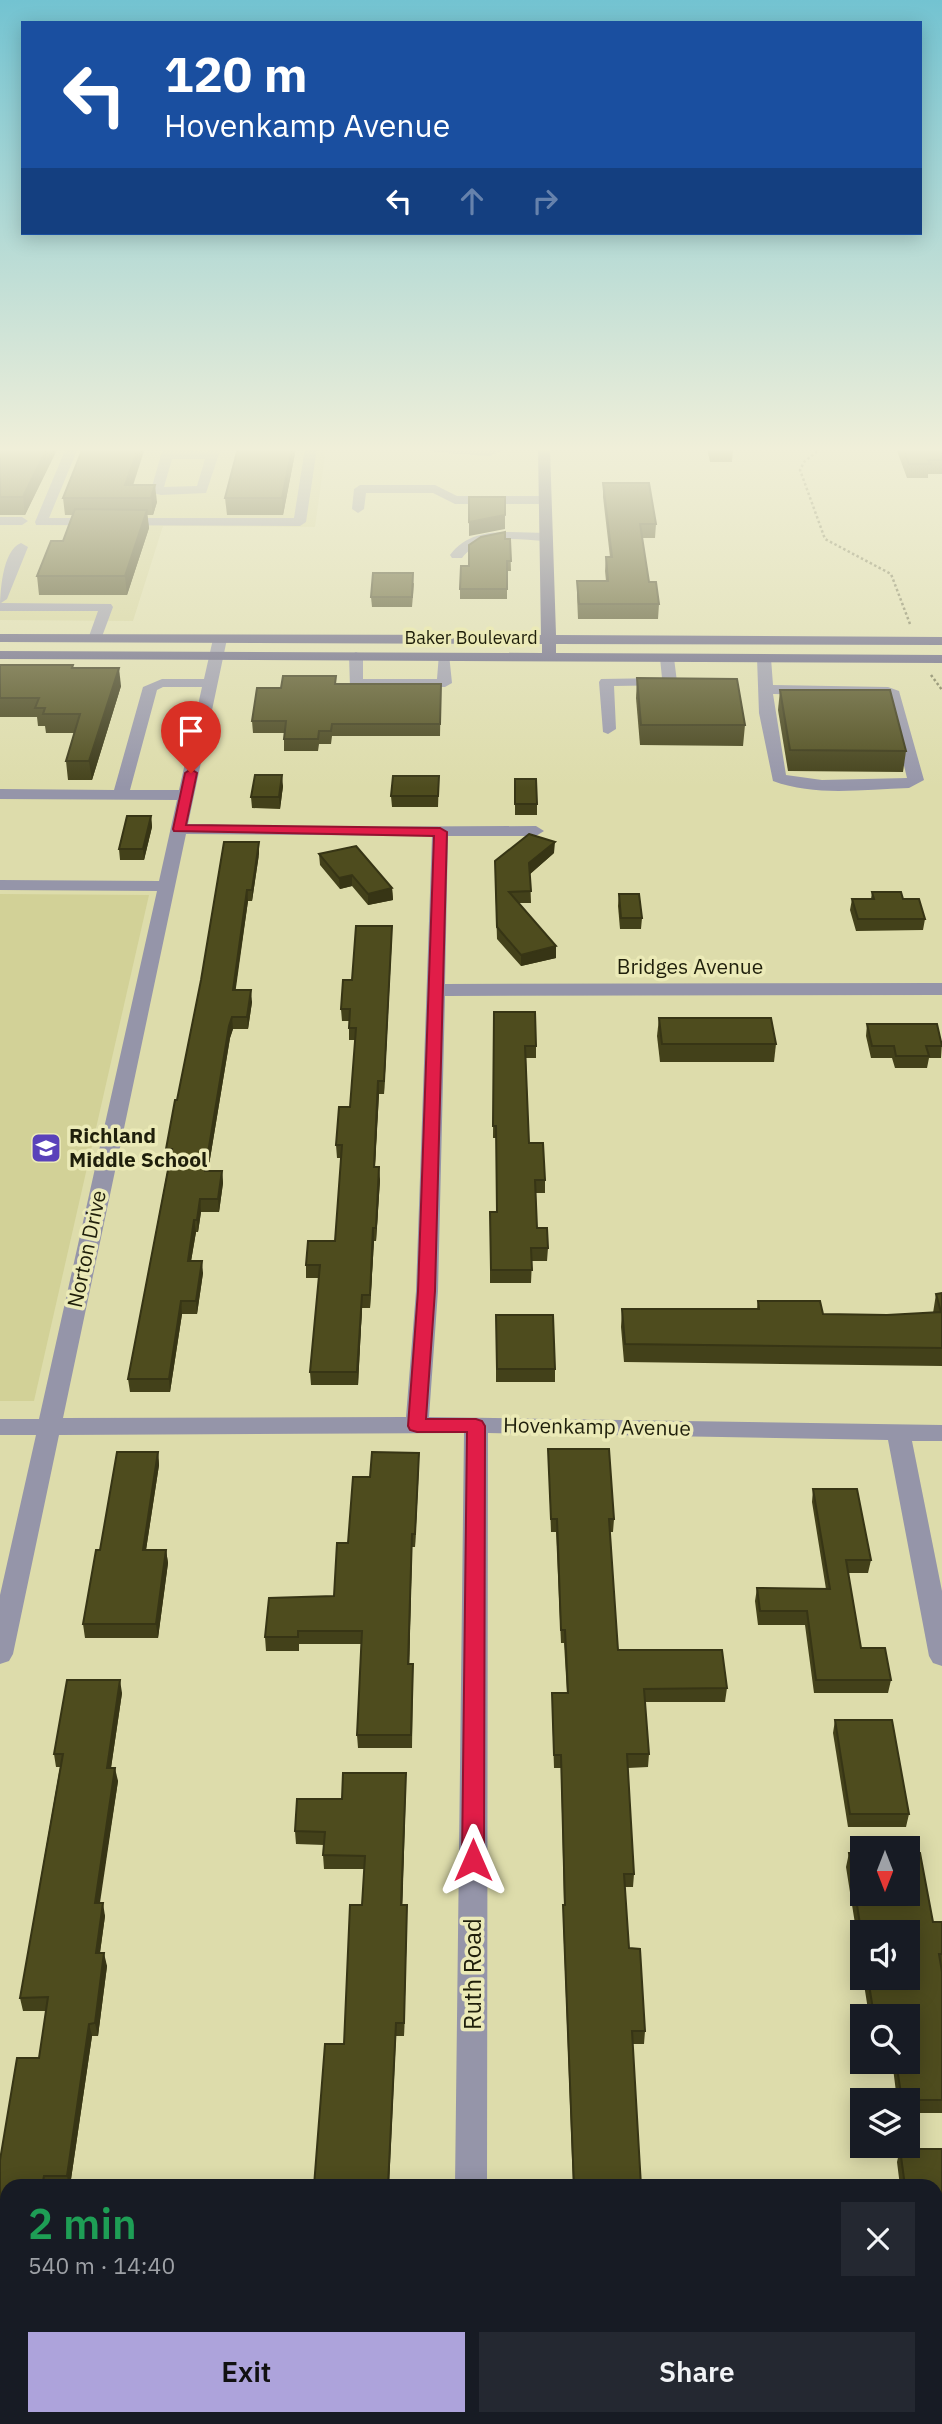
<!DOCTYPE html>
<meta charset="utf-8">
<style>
:root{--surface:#171b24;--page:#242831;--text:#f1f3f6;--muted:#9ea1a6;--accent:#ada3db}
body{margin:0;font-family:"IBM Plex Sans",sans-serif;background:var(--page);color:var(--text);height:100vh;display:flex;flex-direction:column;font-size:26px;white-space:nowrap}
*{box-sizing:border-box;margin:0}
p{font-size:23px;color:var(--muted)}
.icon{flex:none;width:38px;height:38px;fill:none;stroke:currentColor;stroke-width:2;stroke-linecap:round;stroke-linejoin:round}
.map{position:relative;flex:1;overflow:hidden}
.side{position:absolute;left:0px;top:2179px;width:943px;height:247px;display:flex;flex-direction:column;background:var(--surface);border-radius:21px 21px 0 0;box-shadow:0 4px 18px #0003}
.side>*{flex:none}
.banner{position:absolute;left:21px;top:21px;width:901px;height:214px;border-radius:0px;box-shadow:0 4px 18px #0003;background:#1a4fa0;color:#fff;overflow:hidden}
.needle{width:46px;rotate:180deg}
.controls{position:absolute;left:850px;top:1836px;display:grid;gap:14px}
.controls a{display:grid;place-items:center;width:70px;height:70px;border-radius:0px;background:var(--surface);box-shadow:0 4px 18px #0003;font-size:35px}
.pin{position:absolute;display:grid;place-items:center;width:60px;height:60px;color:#fff;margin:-72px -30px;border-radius:50% 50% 50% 0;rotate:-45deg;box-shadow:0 0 7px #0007}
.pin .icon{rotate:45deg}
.me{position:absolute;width:77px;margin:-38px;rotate:0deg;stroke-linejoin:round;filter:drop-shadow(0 0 5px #0008)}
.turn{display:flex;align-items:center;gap:24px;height:147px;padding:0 28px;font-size:32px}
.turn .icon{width:91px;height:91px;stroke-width:2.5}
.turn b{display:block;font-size:49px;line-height:60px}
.lanes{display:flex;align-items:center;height:66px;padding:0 28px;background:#0003;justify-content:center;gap:35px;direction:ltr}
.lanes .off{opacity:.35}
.round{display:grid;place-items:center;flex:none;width:74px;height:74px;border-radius:0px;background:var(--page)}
.summary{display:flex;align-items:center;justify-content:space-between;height:119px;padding:0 28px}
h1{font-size:42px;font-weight:600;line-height:52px;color:#1e9e55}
.cta{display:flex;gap:14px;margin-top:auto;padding:14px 28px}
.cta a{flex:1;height:80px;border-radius:0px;background:var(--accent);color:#111;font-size:28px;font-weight:600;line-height:80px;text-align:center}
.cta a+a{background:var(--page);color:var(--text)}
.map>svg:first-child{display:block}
.built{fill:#d2d197}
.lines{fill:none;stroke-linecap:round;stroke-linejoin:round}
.path{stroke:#775;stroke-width:2.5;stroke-dasharray:2.5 2.5;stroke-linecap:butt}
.minor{fill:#9595a9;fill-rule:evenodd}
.major{fill:#5e5c7f;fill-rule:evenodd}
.wall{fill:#43411a}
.shaded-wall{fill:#373515}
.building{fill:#4e4c1e;stroke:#373515;stroke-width:2}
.route{fill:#e11d48;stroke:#92132f;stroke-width:2}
.labels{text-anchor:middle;stroke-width:7;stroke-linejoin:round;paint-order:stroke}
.far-street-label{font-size:18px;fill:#1f1f0b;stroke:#ebeab7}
.street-label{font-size:21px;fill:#1f1f0b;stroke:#ebeab7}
.poi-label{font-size:21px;font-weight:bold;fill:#1f1f0b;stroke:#ebeab7;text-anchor:start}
.near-street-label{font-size:24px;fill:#1f1f0b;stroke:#ebeab7}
</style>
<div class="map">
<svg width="942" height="2424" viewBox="0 0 942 2424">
<rect width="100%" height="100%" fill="#dddcab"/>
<!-- built -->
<g class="built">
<path d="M0,448H326L315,527L163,526L133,621L0,620Z"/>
<path d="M0,894L149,895L34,1401H0Z"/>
</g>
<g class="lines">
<!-- path -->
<g class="path">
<path d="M821,448L804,462L800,470L825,539L891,574L910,624"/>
<path d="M931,675L942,690"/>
</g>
<!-- minor -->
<g class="minor">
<path d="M66,448H78L49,518H294L305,448H317L306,522L300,526L36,525L35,522Z"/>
<path d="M163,448L208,452L209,448H221L206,493L161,495L153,493L151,490ZM172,459H205L197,486L164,487Z"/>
<path d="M428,448H511L489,456L434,452Z"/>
<path d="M360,485H435L457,496H545L551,500L545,504H455L433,493H366L364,509L358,513L352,509L354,489Z"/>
<path d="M0,517H22L28,521L22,525H0Z"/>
<path d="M510,532L546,533L553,537L546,541C517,540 482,532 462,558H452L450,555C465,535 486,532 510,532Z"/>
<path d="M21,543L28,547L7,599L1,603L111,604L113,607L100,642H90L88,639L98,611H0C0,594 2,550 21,543Z"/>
<path d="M220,635L227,639L188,824L321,827L536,826L544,831L536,836H448L445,984L942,983V995L445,996L438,1291L429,1417L942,1425V1441H912L942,1591V1666L933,1663L929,1656L888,1440L488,1433L487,2186H455L464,1433L59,1435L13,1654L9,1661L0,1664V1595L36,1435H0V1419H39L157,891L0,890V880L159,881L177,800L0,799V789L114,790L143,687L162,679H204L213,639ZM163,687H202L179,790H130L157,690ZM186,834L432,836L416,1291L406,1417L63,1418Z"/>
<path d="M356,652L363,656V679H437L439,654H449L452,683L445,687H350L349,656Z"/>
<path d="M667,654L674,658L677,682L675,685L614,686L616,729L608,734L603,732L599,682L601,679L662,678L660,658Z"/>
<path d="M764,654L771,658L773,685L888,687L899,691L924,780L909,788C864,789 816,797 773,781L759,713L757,658ZM773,694L887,696L907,778L822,780L786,775Z"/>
<rect x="452" y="2418" width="36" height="6"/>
</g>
<!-- major -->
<path class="major" d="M538,448H550L556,635L942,637V645L556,644V653L942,655V663L0,659V651L542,653V644L0,642V634L541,635Z"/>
</g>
<!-- wall -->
<g class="wall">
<path d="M0,448H57L25,515H0Z"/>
<path d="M296,448L283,515H227L225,498Z"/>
<path d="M707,448H733L732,462H710Z"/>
<path d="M896,448H942V474H928V478H907Z"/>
<path d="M603,483L656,524L655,538H642L649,582L659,604L658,619H578L577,596V581H606L605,571L606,557H610L603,497Z"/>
<path d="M133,485L157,502L153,515H147L149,528L127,595H39L37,576L63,541L73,515H65L63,498Z"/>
<path d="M505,539H510L511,571H507V599H460V589L469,566Z"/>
<path d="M414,583L412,607H372L371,597Z"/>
<path d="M0,665H73V668L121,686L92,780H68L66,761L74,733H46L45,726H38L37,717H0Z"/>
<path d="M637,678L745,725L743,746L640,745L636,698Z"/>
<path d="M336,684H441L440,736H332L331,744H319L318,751H284V733H253L252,721L281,688Z"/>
<path d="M780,690L906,751L903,772L788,771L778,710Z"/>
<path d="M439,776L438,807H392L391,796Z"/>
<path d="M515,779L537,804V815H515Z"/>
<path d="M283,786L280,809L252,808L251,797Z"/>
<path d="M151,816L152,827L144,860H120L119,849Z"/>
<path d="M554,853L530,874L531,903H519L556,946V958L521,966L497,939L495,873Z"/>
<path d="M259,854L252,901H248L235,990L252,1002L248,1029H233L230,1038L208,1171H222L223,1183L219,1212H201L198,1232H196L191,1261L203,1273L197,1314H182L170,1392H130L128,1379L169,1162H167L166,1149L177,1100Z"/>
<path d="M319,854L392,888L393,900L368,905L352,886L340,889L320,865Z"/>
<path d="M872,892L903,899L925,919L923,930L856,931L850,910L852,899H871Z"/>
<path d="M619,894L642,918L641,929H620L618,906Z"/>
<path d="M392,926L384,1094H379L375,1167L380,1180L376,1241H374L370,1308H362L358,1385H311L310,1372L319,1278H306V1265L335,1241L341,1158H337L336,1145L350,1107L355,1040H349V1021H342L341,1009L352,980Z"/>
<path d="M494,1012L536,1046V1058H526L529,1143L545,1180V1193H536L537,1228L548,1248L547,1261H532L531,1283H490V1212H497L496,1138H493Z"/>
<path d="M659,1018L776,1044L774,1062H660L657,1036Z"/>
<path d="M867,1024L942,1043L941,1058H929L927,1068H895L892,1058H871L866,1036Z"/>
<path d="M942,1293V1366L624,1362L621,1327L622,1309H757L758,1301L823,1314L887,1315L933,1313L936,1294Z"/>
<path d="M496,1315L555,1369V1382H496Z"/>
<path d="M548,1449L614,1519L613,1532H610L618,1650L727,1688L725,1702H645L649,1754L648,1767L628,1768L634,1874L633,1887H625L629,1948L645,2031L644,2044H632L641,2186H573L563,1918V1905H564L561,1768H554L552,1706V1693H567L564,1643H561L556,1532H551Z"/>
<path d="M158,1452L159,1465L146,1550H166L168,1563L158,1638H85L83,1624L100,1550Z"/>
<path d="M419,1453L415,1547H412L409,1664L413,1677L412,1748H358L357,1735L361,1644H299V1651H266L265,1637L334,1596L348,1543L370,1477Z"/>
<path d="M813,1489L871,1560L868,1573H848L861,1648L891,1680L888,1693H814L805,1625H758L755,1601L757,1588L826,1589L812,1502Z"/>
<path d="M122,1693L111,1768L118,1781L99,1903L105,1916L100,1953L107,1966L98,2036H92L70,2186H7V2367H0V2160L39,2058L46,2011H23L20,1998L60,1767H56L54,1754Z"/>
<path d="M835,1720L909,1814L906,1827H848L833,1733Z"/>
<path d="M406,1773L402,1905H407V1918L404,2036H396L344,2044L362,1905L364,1869H324L323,1855L324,1845L296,1844L295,1831L342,1799Z"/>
<path d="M849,1853L933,1922H942V1967H941L942,1972V2113H908V2100H897L893,2068H877L876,2062H908V2016H869L863,1978H908L863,1932V1974L846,1867Z"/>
<path d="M900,2149H942V2424H933L932,2418H936V2186H900L897,2162Z"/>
</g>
<!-- shaded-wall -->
<g class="shaded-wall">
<path d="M47,448H57V450L25,515L23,497Z"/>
<path d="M138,448H145L129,498L125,485Z"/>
<path d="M292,448H296L283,515L282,498Z"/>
<path d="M155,485L157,502L153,515L151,498Z"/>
<path d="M147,510L149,528L127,595L125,576Z"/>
<path d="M505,515V529L469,536V522Z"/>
<path d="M119,668L121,686L92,780L89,761Z"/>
<path d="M282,775L283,786L280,809L279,797Z"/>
<path d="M151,816L152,827L144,860L143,849Z"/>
<path d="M259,842V854L252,901V890Z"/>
<path d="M555,842L554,853L529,875V863Z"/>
<path d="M352,875V886L340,889L339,878Z"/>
<path d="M392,888L393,900L368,905V894Z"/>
<path d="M247,890L248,901L234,1002L233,990Z"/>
<path d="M392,926V937L384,1094V1081Z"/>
<path d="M556,946V958L521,966V955Z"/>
<path d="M251,990L252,1002L248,1029L247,1017Z"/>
<path d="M232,1017L233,1029L230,1038L206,1183L205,1171L229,1026Z"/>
<path d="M378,1081L379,1094L374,1180V1167Z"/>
<path d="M379,1167L380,1180L376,1241V1228Z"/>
<path d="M222,1171L223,1183L219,1212L218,1199Z"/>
<path d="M200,1199L201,1212L198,1232L197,1220Z"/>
<path d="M194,1220L196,1232L189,1273L188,1261Z"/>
<path d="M373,1228L374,1241L370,1308V1295Z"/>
<path d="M202,1261L203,1273L197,1314L196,1301Z"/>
<path d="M362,1295V1308L358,1385L357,1372Z"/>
<path d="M181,1301L182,1314L170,1392L169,1379Z"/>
<path d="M158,1452L159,1465L144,1563L143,1550Z"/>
<path d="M419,1453V1466L415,1547V1534Z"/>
<path d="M412,1534V1547L409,1677L408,1664Z"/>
<path d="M166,1550L168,1563L158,1638L156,1624Z"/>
<path d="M120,1680L122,1693L109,1781L107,1768Z"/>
<path d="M115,1768L118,1781L98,1916L95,1903Z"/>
<path d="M406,1773V1786L402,1918L401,1905Z"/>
<path d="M103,1903L105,1916L98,1966L96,1953Z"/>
<path d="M407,1905V1918L404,2036V2023Z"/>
<path d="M104,1953L107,1966L98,2036L95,2023Z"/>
<path d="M396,2023V2036L389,2186H388Z"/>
<path d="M89,2024L92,2036L70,2186H69L67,2176Z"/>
<path d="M10,2418L15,2419L14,2424H9Z"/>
</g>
<!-- building -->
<g class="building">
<path d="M0,448H47L23,497H0Z"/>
<path d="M83,448H138L125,485H155L151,498H63Z"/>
<path d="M238,448H292L282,498H225Z"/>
<path d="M903,448H942V460H928L930,464H909Z"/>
<path d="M603,483H649L656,524H640L649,582H656L659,604H579L577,581H608L606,557H612Z"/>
<path d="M469,497H505V515L469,522Z"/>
<path d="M75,509L147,510L125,576H37L51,541H63Z"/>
<path d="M505,532V539H510L511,561H507V589H460L461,566H469V545L481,537Z"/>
<path d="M373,573H413L412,597H371Z"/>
<path d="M0,665H73L72,668H119L89,761H66L80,714H43L45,708H35L39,698H0Z"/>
<path d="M283,676H336L335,684H441L440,724H332L331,731H319L318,739H284L286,721H252L257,688H281Z"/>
<path d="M637,678L737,679L745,725H641Z"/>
<path d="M780,690H890L906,751L790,750Z"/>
<path d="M255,775H282L279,797H251Z"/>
<path d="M393,776H439L438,796H391Z"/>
<path d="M515,779H536L537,804H515Z"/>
<path d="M127,816H151L143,849H119Z"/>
<path d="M529,834L555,842L529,863L531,891L509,892L556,946L521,955L497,927L495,861Z"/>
<path d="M224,842H259L252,890H247L233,990H251L247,1017H232L229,1026L205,1171H222L218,1199H200L197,1220H194L188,1261H202L196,1301H181L169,1379H128L172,1149H166L175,1100H177L201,980Z"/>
<path d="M356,846L392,888L368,894L352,875L339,878L319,854Z"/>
<path d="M872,892H901L903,899H919L925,919H858L852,899H874Z"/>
<path d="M619,894H639L642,918H621Z"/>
<path d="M356,926H392L384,1081H378L374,1167H379L376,1228H373L370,1295H362L357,1372H310L320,1265H306L308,1241H335L342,1145H336L339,1107H350L356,1028H349L350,1009H341L343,980H352Z"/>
<path d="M494,1012H535L536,1046H525L529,1143H543L545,1180H535L537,1228H547L548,1248H531L532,1270H491L490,1212H497L496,1126H493Z"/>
<path d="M659,1018H771L776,1044H662Z"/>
<path d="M867,1024H937L942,1046H926L929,1056H896L894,1046H872Z"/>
<path d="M942,1293V1348L625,1344L622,1309H759L758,1301H820L823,1314L887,1315L941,1312L936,1294Z"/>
<path d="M496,1315H553L555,1369H497Z"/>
<path d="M548,1449H609L614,1519H609L618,1650H722L727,1688L644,1689L649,1754H627L634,1874H624L629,1948L640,1949L645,2031H632L641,2186H574L563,1905H565L561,1755H554L552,1693H568L565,1630H561L557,1519H551Z"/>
<path d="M117,1452H158L143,1550H166L156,1624H83L96,1550H100Z"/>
<path d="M372,1452L419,1453L415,1534H412L408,1664H413L411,1735H357L362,1631H298V1637H265L269,1598L334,1596L337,1543H348L353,1477H370Z"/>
<path d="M813,1489H857L871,1560H846L861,1648H885L891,1680H816L807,1611H760L757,1588L830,1589Z"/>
<path d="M67,1680H120L107,1768H115L95,1903H103L96,1953H104L95,2023L89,2024L67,2176H44L42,2186H7V2355H0V2160L17,2058H39L48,1997L20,1998L63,1754H54Z"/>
<path d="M835,1720H892L909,1814H850Z"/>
<path d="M343,1773H406L401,1905H407L404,2023H396L388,2186H314L325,2044H344L350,1905H362L365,1856L323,1855L325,1832L295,1831L297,1799H342Z"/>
<path d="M849,1853H863V1894H908V1853H920L933,1922H942V1954H939L942,1972V2100H902L896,2062H908V2016H874L868,1978H908V1932H863V1944Z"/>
<path d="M900,2149H942V2424H938L936,2410V2186H905Z"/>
<path d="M0,2407H7V2418H10L9,2424H0Z"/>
<path d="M323,2418H389V2424H322Z"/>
<path d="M580,2418H658L659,2424H581Z"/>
</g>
<!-- sky -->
<linearGradient id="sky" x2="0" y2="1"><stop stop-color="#73c3d1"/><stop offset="0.57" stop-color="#f0efd9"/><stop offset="1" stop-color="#f0efd9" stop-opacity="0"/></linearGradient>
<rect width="942" height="788" fill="url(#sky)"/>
<!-- route -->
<path class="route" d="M191,769L197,773L186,825L440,828L447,832L435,1291L426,1419H476L482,1421L485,1426L484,1860L481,1866L473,1869L466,1866L462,1860L467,1432H417L410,1430L408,1426L418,1291L434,836L174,831L173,829L185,773Z"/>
<!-- icons -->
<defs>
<g id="school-square" transform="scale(1.575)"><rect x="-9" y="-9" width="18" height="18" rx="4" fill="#5a42ba" stroke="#ebeab7"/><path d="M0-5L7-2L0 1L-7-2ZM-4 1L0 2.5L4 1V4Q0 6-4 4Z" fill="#fff"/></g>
</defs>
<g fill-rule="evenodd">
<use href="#school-square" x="46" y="1148"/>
</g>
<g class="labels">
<!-- far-street labels -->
<g class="far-street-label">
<text x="471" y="644">Baker Boulevard</text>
</g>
<!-- street labels -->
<g class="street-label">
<text x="690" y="974">Bridges Avenue</text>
<text transform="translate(87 1249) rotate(-78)" y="7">Norton Drive</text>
<text transform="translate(597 1427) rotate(1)" y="7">Hovenkamp Avenue</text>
</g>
<!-- poi labels -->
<g class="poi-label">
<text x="69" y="1143">Richland<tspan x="69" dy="24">Middle School</tspan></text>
</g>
<!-- near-street labels -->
<g class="near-street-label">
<text transform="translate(473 1974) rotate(-90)" y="8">Ruth Road</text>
</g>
</g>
</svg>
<div class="controls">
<a><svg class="needle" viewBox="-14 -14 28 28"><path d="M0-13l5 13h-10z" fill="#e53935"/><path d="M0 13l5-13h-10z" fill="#9ea1a6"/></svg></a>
<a><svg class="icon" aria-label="sound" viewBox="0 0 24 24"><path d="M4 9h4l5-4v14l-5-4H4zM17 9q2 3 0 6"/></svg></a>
<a><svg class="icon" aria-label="search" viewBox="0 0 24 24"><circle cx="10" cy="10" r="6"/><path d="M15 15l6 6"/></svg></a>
<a><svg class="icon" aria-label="layers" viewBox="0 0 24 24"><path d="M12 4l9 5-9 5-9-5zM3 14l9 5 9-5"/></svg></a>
</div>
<div class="pin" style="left:191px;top:773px;background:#d93025"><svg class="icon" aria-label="arrive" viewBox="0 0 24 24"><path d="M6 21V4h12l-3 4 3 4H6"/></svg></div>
<svg class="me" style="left:473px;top:1860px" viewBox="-20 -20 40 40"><path d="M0-17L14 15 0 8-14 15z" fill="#e11d48" stroke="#fff" stroke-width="4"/></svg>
<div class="banner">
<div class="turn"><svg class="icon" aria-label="left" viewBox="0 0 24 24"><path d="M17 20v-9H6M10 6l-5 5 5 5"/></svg><div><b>120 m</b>Hovenkamp Avenue</div></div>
<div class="lanes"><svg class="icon" aria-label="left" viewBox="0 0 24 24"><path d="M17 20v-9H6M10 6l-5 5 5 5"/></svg><svg class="icon off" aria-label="ahead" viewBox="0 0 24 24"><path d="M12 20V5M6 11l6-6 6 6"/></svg><svg class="icon off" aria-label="right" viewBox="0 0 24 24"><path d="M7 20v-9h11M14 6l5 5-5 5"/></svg></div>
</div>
<section class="side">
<div class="summary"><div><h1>2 min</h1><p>540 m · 14:40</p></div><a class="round"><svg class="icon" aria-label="close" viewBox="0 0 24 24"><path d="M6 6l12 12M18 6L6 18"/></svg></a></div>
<div class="cta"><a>Exit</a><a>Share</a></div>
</section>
</div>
